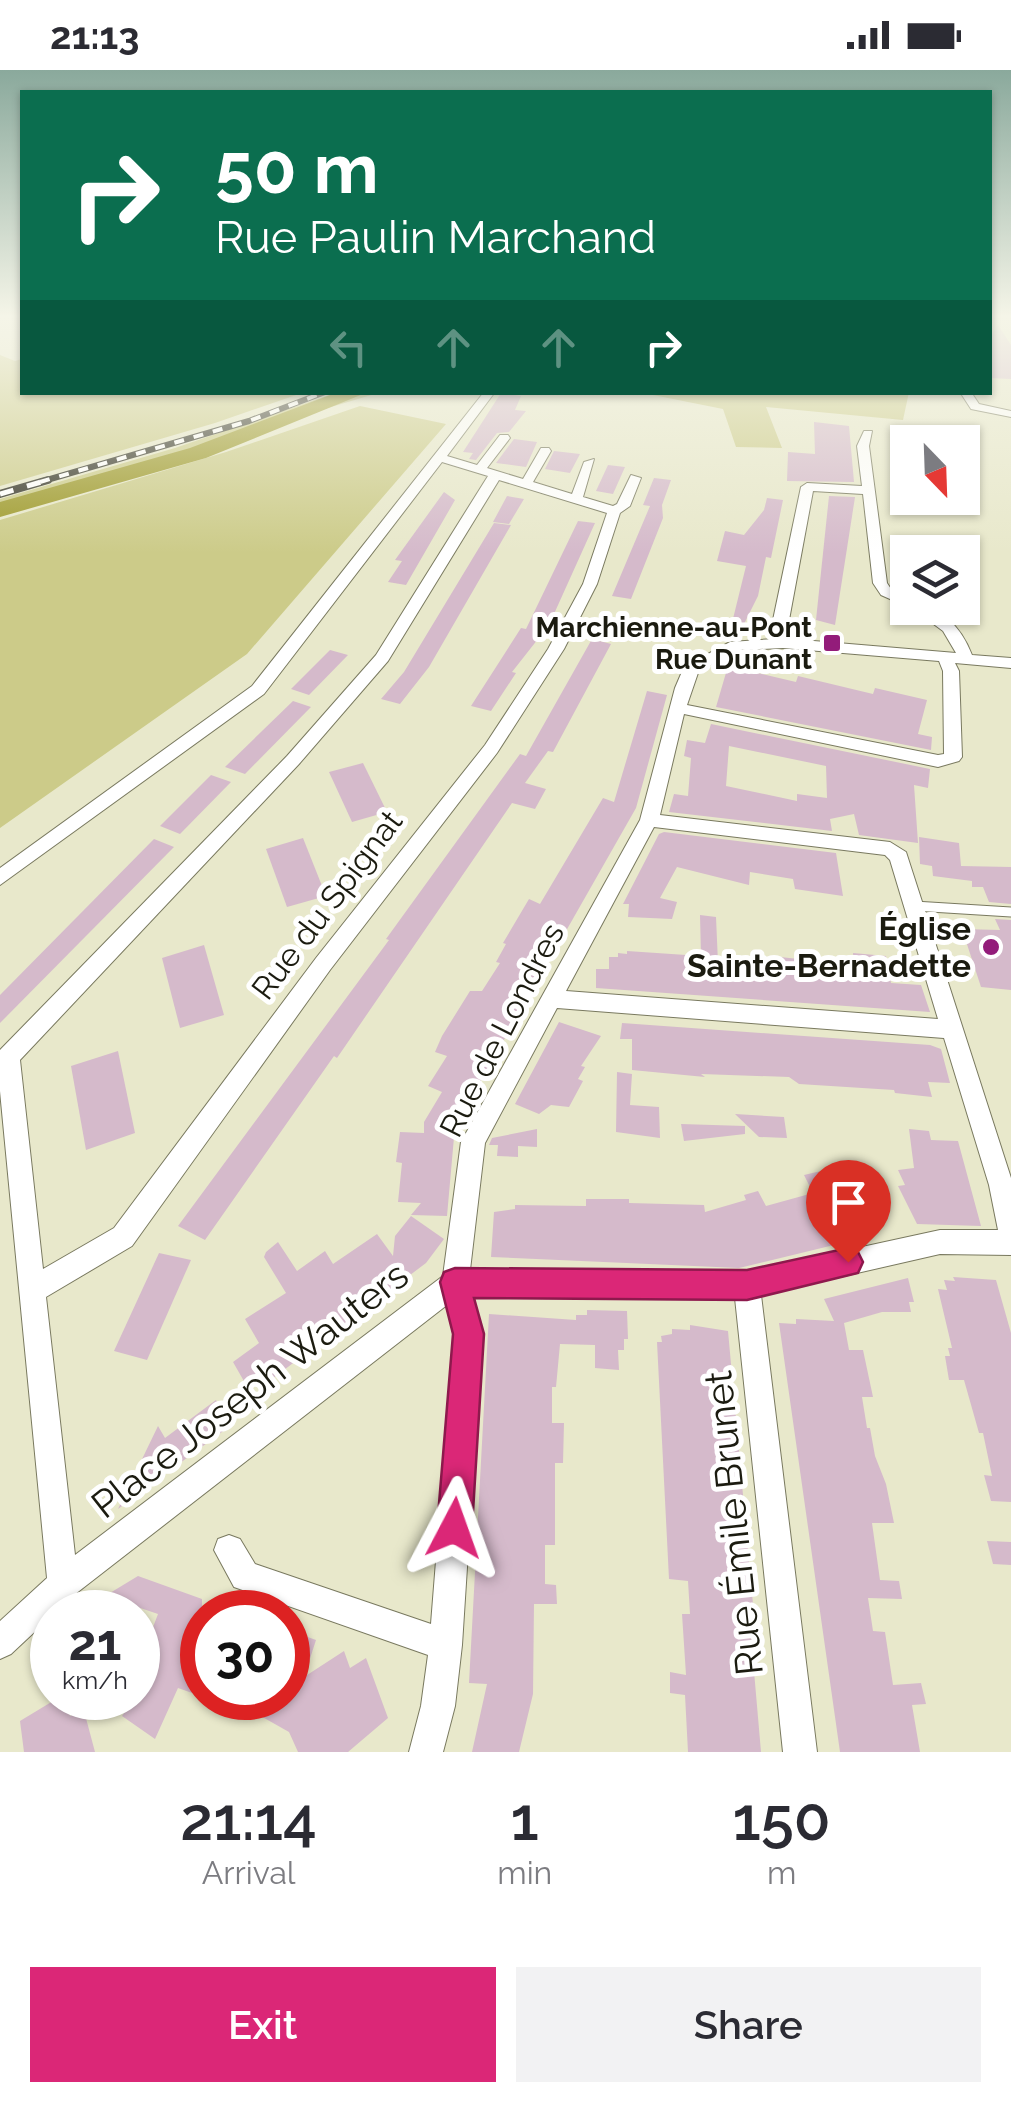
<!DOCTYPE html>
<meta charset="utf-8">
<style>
:root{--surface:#fff;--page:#f2f2f3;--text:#2b2b33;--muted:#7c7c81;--accent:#db2777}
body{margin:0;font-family:Raleway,sans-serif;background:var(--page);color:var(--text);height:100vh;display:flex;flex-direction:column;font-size:38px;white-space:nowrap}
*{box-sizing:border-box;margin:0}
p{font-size:32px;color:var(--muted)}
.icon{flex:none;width:55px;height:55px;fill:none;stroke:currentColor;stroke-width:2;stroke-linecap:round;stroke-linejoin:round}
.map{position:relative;height:1682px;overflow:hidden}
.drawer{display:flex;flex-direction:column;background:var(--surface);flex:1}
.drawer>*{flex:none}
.hud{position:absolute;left:20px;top:20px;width:972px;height:305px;border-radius:0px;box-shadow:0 2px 8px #0004;background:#0b6e4f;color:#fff;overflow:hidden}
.needle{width:65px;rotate:157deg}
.buttons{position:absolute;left:890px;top:355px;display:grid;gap:20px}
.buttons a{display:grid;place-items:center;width:90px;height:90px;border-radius:0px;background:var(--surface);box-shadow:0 2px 8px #0004;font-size:50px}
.speed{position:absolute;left:30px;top:1520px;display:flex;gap:20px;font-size:50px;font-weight:700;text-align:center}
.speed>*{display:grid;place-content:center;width:130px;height:130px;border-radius:50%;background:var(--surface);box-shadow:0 2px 8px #0004;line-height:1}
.speed small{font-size:25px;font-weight:400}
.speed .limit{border:15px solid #d22;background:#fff;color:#111}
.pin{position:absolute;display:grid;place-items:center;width:85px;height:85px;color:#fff;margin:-102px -42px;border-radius:50% 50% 50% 0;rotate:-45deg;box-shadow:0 0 10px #0007}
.pin .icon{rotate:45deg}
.me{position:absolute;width:110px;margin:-55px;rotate:4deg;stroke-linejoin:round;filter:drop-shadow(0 0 8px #0008)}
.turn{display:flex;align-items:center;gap:35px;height:210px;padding:0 30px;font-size:45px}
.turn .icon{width:130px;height:130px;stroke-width:2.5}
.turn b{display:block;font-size:70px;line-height:85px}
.lanes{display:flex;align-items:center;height:95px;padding:0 30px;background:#0003;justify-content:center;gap:50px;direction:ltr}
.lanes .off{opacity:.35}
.eta{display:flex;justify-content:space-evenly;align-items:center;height:170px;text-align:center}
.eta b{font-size:60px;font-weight:600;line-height:70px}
.action{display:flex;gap:20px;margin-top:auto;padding:20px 30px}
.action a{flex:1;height:115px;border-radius:0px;background:var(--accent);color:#fff;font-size:40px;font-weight:600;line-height:115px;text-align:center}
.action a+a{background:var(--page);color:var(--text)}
.status{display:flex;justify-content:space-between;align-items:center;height:70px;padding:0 50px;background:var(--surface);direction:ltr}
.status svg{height:28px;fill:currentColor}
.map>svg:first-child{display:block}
.green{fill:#cccb89}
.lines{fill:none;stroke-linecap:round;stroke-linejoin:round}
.river{fill:#9d992a;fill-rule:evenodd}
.building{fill:#d5bacb;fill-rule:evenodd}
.service-casing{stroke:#79795f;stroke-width:11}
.minor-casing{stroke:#79795f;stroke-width:2}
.service{stroke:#fff;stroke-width:9}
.minor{fill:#fff;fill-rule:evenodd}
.rail-far1-casing{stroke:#343427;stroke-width:6}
.rail-casing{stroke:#343427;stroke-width:8}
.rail-far1{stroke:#fff;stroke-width:4;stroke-dasharray:10;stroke-linecap:butt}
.rail{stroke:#fff;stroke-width:5;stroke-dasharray:14;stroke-linecap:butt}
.route{fill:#db2777;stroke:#8e194d;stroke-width:2.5}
.poi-dot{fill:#931c7a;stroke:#fff;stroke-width:4}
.labels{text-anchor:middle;stroke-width:10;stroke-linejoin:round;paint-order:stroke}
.far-poi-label{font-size:28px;font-weight:bold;fill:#1b1b10;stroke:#fff;text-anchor:end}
.street-label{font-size:32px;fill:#1b1b10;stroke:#fff}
.poi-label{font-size:32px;font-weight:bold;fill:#1b1b10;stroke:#fff;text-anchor:end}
.near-street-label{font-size:38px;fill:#1b1b10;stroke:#fff}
</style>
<div class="status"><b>21:13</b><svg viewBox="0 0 49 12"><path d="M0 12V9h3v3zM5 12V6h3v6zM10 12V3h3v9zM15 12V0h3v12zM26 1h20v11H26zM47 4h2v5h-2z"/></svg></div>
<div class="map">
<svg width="1011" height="1682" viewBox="0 0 1011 1682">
<rect width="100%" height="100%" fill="#e8e8cb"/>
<!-- green -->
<g class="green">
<path d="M0,285L15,291L22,289V322L302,323L215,353L0,416Z"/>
<path d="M909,322L903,350L766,337L782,378L736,377L723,339L643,323Z"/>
<path d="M335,323H378L0,436V429L175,378Z"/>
<path d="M360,336L446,354L247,584L0,758V450L226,382Z"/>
</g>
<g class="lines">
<!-- river -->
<path class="river" d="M338,322H368L206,388L0,447V432L190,378Z"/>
</g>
<!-- building -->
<g class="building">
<path d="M998,255L1011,275V309L990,308V267Z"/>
<path d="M501,323L521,326L515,340L526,341L509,362L497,363L476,390L469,389L473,383L463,382Z"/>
<path d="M814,352L849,356L854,412L787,411L788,382L815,384Z"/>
<path d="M514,369L537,372L526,397L496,393Z"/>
<path d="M554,381L580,384L570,403L545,399Z"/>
<path d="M608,395L625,397L613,424L596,421Z"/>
<path d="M654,408L671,410L662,435L663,448L631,529L612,526L650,436L643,435Z"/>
<path d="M444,422L455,430L406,515L388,512L402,491L395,490Z"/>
<path d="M507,426L524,429L509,454L493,452Z"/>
<path d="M829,426L855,427L835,555L816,550Z"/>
<path d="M767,428L783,430L771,488L766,487L758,526L737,568L728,569L746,496L717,491L725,461L744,465L764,440Z"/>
<path d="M578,451L595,453L549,555L512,602L516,603L491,641L471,636L521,558L526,559Z"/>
<path d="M494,453L511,455L429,597L400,634L381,629L404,602Z"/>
<path d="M592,569L611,574L553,682L548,681L525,713L546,719L535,739L512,733L337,988L334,986L205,1170L178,1156L389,870L386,869L520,684L526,686Z"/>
<path d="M330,580L348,585L309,625L291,619Z"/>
<path d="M728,596L796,612L798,606L873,624L875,618L927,630L918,664L932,667L931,680L716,637Z"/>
<path d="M647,621L667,625L636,738L455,1056L447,1146L411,1145L421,1133L398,1132L402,1093L396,1092L400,1062L424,1063V1052L442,1022L428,1016L447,986L435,982L442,966L470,921H482L500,893L496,892L506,874L503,873L529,829L540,834L603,728L614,732Z"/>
<path d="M293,631L311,637L245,704L225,697Z"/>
<path d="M711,654L930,699L928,718L914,715L918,773L859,765L854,744L830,749L832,761L669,742L674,724L688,726L691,688L684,686L687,670L705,673ZM729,676L826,696L827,728L797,724V731L726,716Z"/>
<path d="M363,693L387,742L352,752L329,702Z"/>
<path d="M211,705L231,712L180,764L160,756Z"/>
<path d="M664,762L836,783L843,826L795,819L793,809L750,802L749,815L677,797L660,828L677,832L672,849L628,847L629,834H623L659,764Z"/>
<path d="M919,767L959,773L961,796L1011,797V834L989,832L983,817H972V811L933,806L932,796L920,794Z"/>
<path d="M303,768L326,826L287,837L266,779Z"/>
<path d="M154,769L174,777L0,953V925Z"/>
<path d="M700,845L716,847L718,893L762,896V892H781L780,887L854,895L853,883L886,886L891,913L921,915L930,942L596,918V899H609V887H618V883L627,884V881L701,886Z"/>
<path d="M995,849L1011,850V920L981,917L962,859L1000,860Z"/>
<path d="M204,875L224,945L180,958L162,888Z"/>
<path d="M559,952L601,966L581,996L585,997L578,1009L583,1011L569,1037L551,1035L539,1044L515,1034Z"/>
<path d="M622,953L930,975L941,979L950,1013L928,1012L932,1027L895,1023L894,1020L799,1014L789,1007L701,1004L705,1007L632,1000V969H620Z"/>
<path d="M118,981L135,1063L86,1080L71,996Z"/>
<path d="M617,1002L632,1004L630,1035L659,1037L660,1068L616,1062Z"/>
<path d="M735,1044L784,1047L787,1068L759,1067Z"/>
<path d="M681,1054L745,1056V1064L684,1071Z"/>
<path d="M537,1059V1077L518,1076V1087L497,1086L498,1075H489L492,1068Z"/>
<path d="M909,1059L929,1061L931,1070L958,1071L981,1156L917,1154L898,1116L905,1115L898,1100L914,1098Z"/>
<path d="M821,1101L828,1116L845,1114L871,1166L739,1198L491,1187L494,1142L515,1139V1135L586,1136V1129H629V1133L704,1135L705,1142L746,1130L744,1125L758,1121L766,1136L813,1123L804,1105Z"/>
<path d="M411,1146L444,1169L426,1193L260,1318L258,1313L249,1320L233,1292L259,1273L245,1249L286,1223L264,1187L266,1182L278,1172L297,1201L325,1181L333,1194L377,1164L393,1186L395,1166Z"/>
<path d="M159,1183L191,1190L147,1290L114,1281Z"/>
<path d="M953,1207L996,1210L1011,1263V1432L991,1431L984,1405L992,1406L983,1363H979L964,1310H949L945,1286H950L948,1278H952L938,1219L947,1220L944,1210L955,1211Z"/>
<path d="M908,1208L914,1232H909L911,1242H882L844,1253L849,1280H863L873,1327H862L867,1358H870L875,1386L886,1414L894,1453H872L880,1510L899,1511L902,1529L868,1528L873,1561L885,1562L893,1615L921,1613L926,1634L912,1635L920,1682H840L779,1253L796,1254V1249L834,1251L824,1229Z"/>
<path d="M587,1240L627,1241L628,1269H624V1280H618L619,1300L595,1298V1275L560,1274L556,1317H552V1353H564L563,1393H555V1475H545V1514L556,1515L557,1534H534L533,1624L519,1682H472L487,1614L469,1613L489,1244L576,1250V1245H587Z"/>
<path d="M690,1255L728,1261L755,1556L750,1555L761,1682H688L685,1625L670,1623V1602L686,1605L682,1544H690L688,1511L669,1509L657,1272H662L661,1266L672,1264V1259L690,1260Z"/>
<path d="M216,1330L230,1356L118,1439L158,1356L165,1368Z"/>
<path d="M987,1471L1011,1472V1495L993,1494Z"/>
<path d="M138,1506L202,1529V1605L195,1624L178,1618L155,1669L122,1646L156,1600L139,1594L158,1544L105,1526Z"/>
<path d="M288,1560L316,1570L304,1607L344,1581L350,1598L366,1588L388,1648L348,1682H298L289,1662L229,1628H288Z"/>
<path d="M58,1628H66L70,1646L83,1637L95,1682H24L20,1651Z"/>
</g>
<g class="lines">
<!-- service casing -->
<g class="service-casing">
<path id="service" d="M914,836L1011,842"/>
</g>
<!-- minor casing -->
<g class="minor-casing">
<g id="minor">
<path d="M484,322H495L447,386L477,395L500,365H508L510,368L487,398L523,409L541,378H549L551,381L533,412L572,424L584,392L594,389L583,427L613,436L617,434L631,405L641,408L630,436L620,443L597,514L564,579L497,683L330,900L132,1176L46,1227L75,1485L443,1206L461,1072L640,750L675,618L684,597L730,572L775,569L773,550L801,417L807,413L862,416L857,376L864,361H872L869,376L887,513L891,519L908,527V537L881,525L873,513L863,424L813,421L789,550L790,569L956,583L943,561L912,538C942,536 961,557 972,585L1011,588V598L955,593L959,601L962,687L959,691L938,697L684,644L660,745L890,772L906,782L1011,1108V1185L940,1184L761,1225L817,1682H783L735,1228L472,1226L482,1264L462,1575L455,1636L443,1682H409L421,1636L428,1585L234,1517L214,1480L218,1469L229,1465L240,1469L255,1494L431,1554L454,1264L447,1235L74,1525L11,1584L0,1589V1551L47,1508L0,1021V980L287,686L376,585L488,406L442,392L264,624L0,815V798L252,616ZM499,410L607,443L583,514L548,579L485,675L316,888L114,1158L43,1199L20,990L299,694L388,591ZM783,578L939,591L943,601L944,684L938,685L687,635L699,600L738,580ZM654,757L885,785L890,790L938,949L566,921ZM557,938L944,968L989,1115L998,1160H940L747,1202L470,1200L485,1073Z"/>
<path d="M960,322H971L979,334L1011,341V347L971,339Z"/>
</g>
</g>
<!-- service -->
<use href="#service" class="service"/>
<!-- minor -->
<use href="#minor" class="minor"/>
<!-- rail-far1 casing -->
<g class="rail-far1-casing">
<path id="rail-far1" d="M40,412L249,351L325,322"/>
</g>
<!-- rail casing -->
<g class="rail-casing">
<path id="rail" d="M0,424L48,410"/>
</g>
<!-- rail-far1 -->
<use href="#rail-far1" class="rail-far1"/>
<!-- rail -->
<use href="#rail" class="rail"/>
</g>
<!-- sky -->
<linearGradient id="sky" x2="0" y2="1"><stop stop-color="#8aa99c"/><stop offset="0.51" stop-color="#f5f5e8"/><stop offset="1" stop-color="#f5f5e8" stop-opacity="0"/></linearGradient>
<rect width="1011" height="483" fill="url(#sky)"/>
<!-- route -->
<path class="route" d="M848,1178L858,1182L863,1192L858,1203L747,1230L474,1228L484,1264L472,1458L467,1471L454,1476L442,1471L437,1458L453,1264L440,1212L444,1202L455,1198L747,1200Z"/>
<!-- markers -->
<g class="poi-dot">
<rect x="822" y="563" width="20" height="20" rx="5"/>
<circle cx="991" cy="877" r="10"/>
</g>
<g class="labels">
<!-- far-poi labels -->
<g class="far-poi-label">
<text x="812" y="567">Marchienne-au-Pont<tspan x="812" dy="32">Rue Dunant</tspan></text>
</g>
<!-- street labels -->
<g class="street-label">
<text transform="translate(327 835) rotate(-53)" y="11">Rue du Spignat</text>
<text transform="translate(502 960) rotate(-63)" y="11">Rue de Londres</text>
</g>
<!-- poi labels -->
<g class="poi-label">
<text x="971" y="870">Église<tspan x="971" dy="37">Sainte-Bernadette</tspan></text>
</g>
<!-- near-street labels -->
<g class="near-street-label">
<text transform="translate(250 1320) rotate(-38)" y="13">Place Joseph Wauters</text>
<text transform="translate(734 1453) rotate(-96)" y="13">Rue Émile Brunet</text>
</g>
</g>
</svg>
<div class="buttons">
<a><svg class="needle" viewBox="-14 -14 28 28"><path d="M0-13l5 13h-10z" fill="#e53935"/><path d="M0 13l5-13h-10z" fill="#7c7c81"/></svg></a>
<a><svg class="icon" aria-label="layers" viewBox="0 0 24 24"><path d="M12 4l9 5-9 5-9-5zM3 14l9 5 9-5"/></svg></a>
</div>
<div class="speed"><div>21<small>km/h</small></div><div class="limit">30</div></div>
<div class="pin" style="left:848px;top:1192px;background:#d93025"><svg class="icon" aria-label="arrive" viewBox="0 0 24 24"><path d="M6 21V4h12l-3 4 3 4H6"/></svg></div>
<svg class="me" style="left:454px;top:1458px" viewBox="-20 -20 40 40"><path d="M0-17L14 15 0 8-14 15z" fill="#db2777" stroke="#fff" stroke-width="4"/></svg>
<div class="hud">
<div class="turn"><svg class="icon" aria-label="right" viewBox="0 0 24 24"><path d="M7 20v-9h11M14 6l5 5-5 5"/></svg><div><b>50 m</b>Rue Paulin Marchand</div></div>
<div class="lanes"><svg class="icon off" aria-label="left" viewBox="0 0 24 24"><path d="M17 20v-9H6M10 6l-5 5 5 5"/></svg><svg class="icon off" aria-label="ahead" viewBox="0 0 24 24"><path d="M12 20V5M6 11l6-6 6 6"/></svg><svg class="icon off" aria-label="ahead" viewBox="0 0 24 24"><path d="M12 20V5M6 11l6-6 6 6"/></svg><svg class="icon" aria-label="right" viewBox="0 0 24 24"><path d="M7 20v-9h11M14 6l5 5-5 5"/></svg></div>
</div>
</div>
<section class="drawer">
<div class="eta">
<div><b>21:14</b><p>Arrival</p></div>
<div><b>1</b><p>min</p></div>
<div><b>150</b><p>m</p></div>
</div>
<div class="action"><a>Exit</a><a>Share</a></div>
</section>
